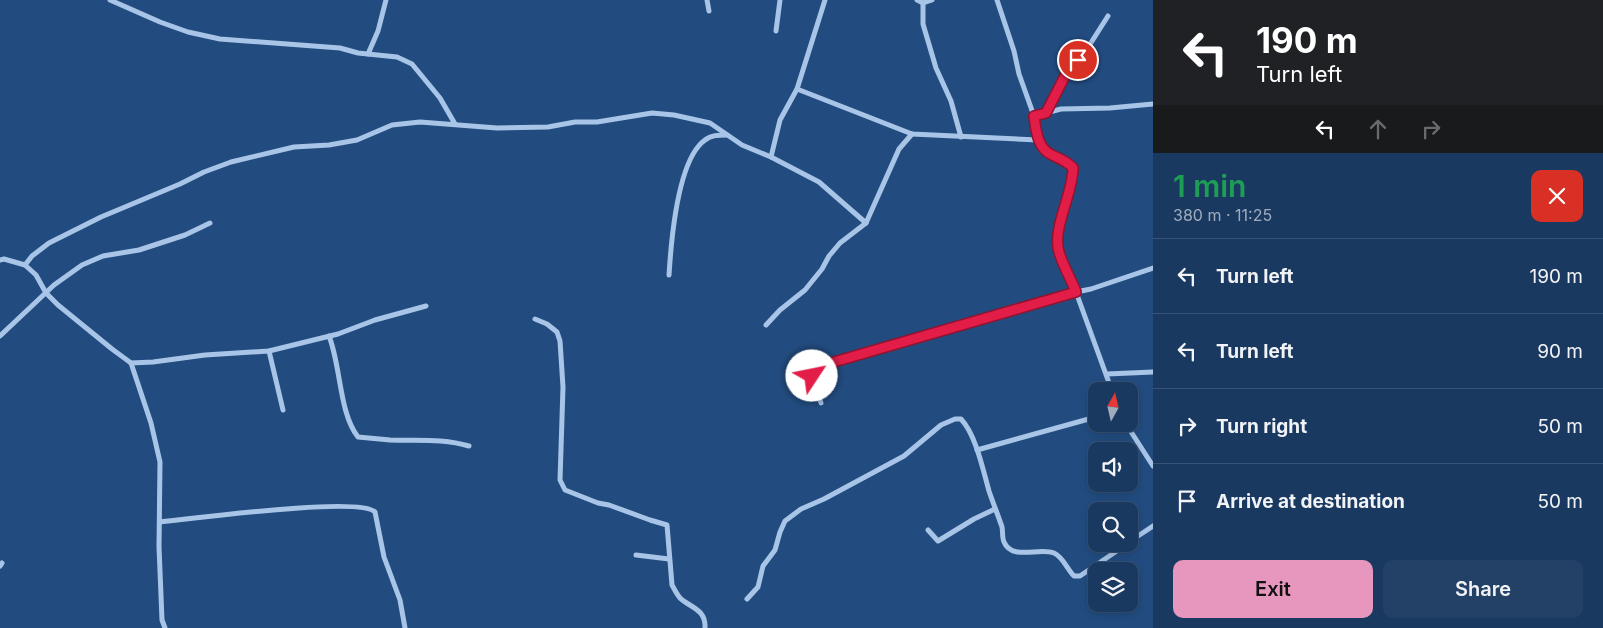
<!DOCTYPE html>
<meta charset="utf-8">
<style>
:root{--surface:#1a3960;--page:#234066;--text:#f1f3f6;--muted:#9facbd;--line:#385375;--accent:#e797bd}
body{margin:0;font-family:Inter,sans-serif;background:var(--page);color:var(--text);height:100vh;display:flex;flex-direction:column;font-size:19px;white-space:nowrap}
*{box-sizing:border-box;margin:0}
p{font-size:16px;color:var(--muted)}
.icon{flex:none;width:28px;height:28px;fill:none;stroke:currentColor;stroke-width:2;stroke-linecap:round;stroke-linejoin:round}
.map{position:relative;flex:1;overflow:hidden}
.details{display:flex;flex-direction:column;background:var(--surface);width:450px}
.details>*{flex:none}
.top-card{background:#202124;color:#fff;overflow:hidden}
.needle{width:32px;rotate:8deg}
.fabs{position:absolute;left:1088px;top:382px;display:grid;gap:10px}
.fabs a{display:grid;place-items:center;width:50px;height:50px;border-radius:10px;background:var(--surface);box-shadow:0 2px 8px #0003,0 0 0 1px var(--line);font-size:25px}
.pin{position:absolute;display:grid;place-items:center;width:42px;height:42px;color:#fff;margin:-21px;border:2px solid #fff;border-radius:50%;box-shadow:0 1px 5px #0007}
.me{position:absolute;width:55px;margin:-28px;rotate:56deg;stroke-linejoin:round;filter:drop-shadow(0 0 4px #0008)}
.turn{display:flex;align-items:center;gap:18px;height:105px;padding:0 20px;font-size:22px}
.turn .icon{width:65px;height:65px;stroke-width:2.5}
.turn b{display:block;font-size:35px;line-height:42px}
.lanes{display:flex;align-items:center;height:48px;padding:0 20px;background:#0003;justify-content:center;gap:25px;direction:ltr}
.lanes .off{opacity:.35}
.round{display:grid;place-items:center;flex:none;width:52px;height:52px;border-radius:10px;background:var(--page)}
.summary{display:flex;align-items:center;justify-content:space-between;height:85px;padding:0 20px}
h1{font-size:30px;font-weight:600;line-height:38px;color:#1e9e55}
.button{display:flex;gap:10px;margin-top:auto;padding:10px 20px}
.button a{flex:1;height:58px;border-radius:10px;background:var(--accent);color:#111;font-size:20px;font-weight:600;line-height:58px;text-align:center}
.button a+a{background:var(--page);color:var(--text)}
ul{padding:0;list-style:none}
li{display:flex;align-items:center;gap:15px;height:75px;padding:0 20px;border-top:1px solid var(--line)}
li div{flex:1}
li b{display:block;font-size:19px}
li em{font-style:normal}
main{display:flex;flex:1;min-height:0}
.map>svg:first-child{display:block}
.lines{fill:none;stroke-linecap:round;stroke-linejoin:round}
.minor{stroke:#a8c5e7;stroke-width:5}
.route-casing{stroke:#92132f;stroke-width:12}
.route{stroke:#e11d48;stroke-width:9}
</style>
<main>
<div class="map">
<svg width="1153" height="628" viewBox="0 0 1153 628">
<rect width="100%" height="100%" fill="#224c80"/>
<g class="lines">
<!-- minor -->
<g class="minor">
<path d="M110,0L160,22L188,32L220,39L340,48L358,53L397,57L412,64L440,98L455,124"/>
<path d="M707,0L709,11"/>
<path d="M917,0L923,3L932,0"/>
<path d="M997,0L1014,51L1019,74L1034,116L1038,140L1051,155L1060,158L1073,168V179L1059,227L1058,251L1076,292L1112,391"/>
<path d="M923,3V24L936,68L951,101L961,137"/>
<path d="M776,31L780,0"/>
<path d="M368,54L378,31L386,0"/>
<path d="M797,89L912,134L1038,140"/>
<path d="M1046,113L1068,70L1087,49L1108,16"/>
<path d="M1034,116L1061,109L1110,108L1153,104"/>
<path d="M771,157L780,120L797,89L825,0"/>
<path d="M0,260L4,259L25,265L36,275L46,293L58,305L112,349L131,363L153,362L205,355L269,351L338,334L375,320L426,306"/>
<path d="M25,265L32,256L49,243L101,217L180,184L204,172L231,162L294,147L329,145L357,140L392,125L420,122L497,128L548,127L575,122H597L652,113L674,115L710,123L742,145L771,157L819,182L866,223"/>
<path d="M669,275C671,243 677,160 705,140C711,135 719,135 727,135"/>
<path d="M535,319L547,324L557,332L560,341L563,387L560,480L565,490L598,503L609,505L650,520L667,525L672,585C675,590 677,595 681,599C692,608 706,610 705,628"/>
<path d="M766,325L780,310L805,290L822,269L829,256L840,243L866,223L899,149L912,134"/>
<path d="M0,336L54,285L82,265L103,256L139,250L185,235L210,223"/>
<path d="M329,336C341,366 339,413 358,437C369,438 379,439 390,440C417,441 443,438 469,446"/>
<path d="M269,351L283,410"/>
<path d="M131,363L151,423L160,462L159,547L162,620L165,628"/>
<path d="M1107,374L1153,372"/>
<path d="M821,403L812,376L813,370L820,366L1076,292L1091,289L1153,268"/>
<path d="M1126,424L1153,466"/>
<path d="M977,450L1096,417"/>
<path d="M160,522C191,519 360,496 375,512L384,557L400,600L405,628"/>
<path d="M928,530L938,541L974,519L995,509"/>
<path d="M1129,542L1153,526"/>
<path d="M636,555L669,559"/>
<path d="M0,566L2,563"/>
<path d="M747,599L758,587L763,566L775,550L780,532L785,521L801,509L824,499L904,456L941,425L955,419H961C976,435 983,470 989,491C993,503 998,515 1002,527C1003,532 1002,538 1004,542C1012,561 1039,547 1054,553C1063,557 1067,569 1074,576H1080L1127,544"/>
</g>
</g>
<g class="lines">
<!-- route casing -->
<g class="route-casing">
<path id="route" d="M812,376L813,370L820,366L1076,292C1071,279 1063,266 1059,252C1052,228 1073,194 1073,168C1067,161 1060,159 1052,155C1037,148 1036,130 1034,116L1046,113L1068,70L1078,60"/>
</g>
<!-- route -->
<use href="#route" class="route"/>
</g>
</svg>
<div class="fabs">
<a><svg class="needle" viewBox="-14 -14 28 28"><path d="M0-13l5 13h-10z" fill="#e53935"/><path d="M0 13l5-13h-10z" fill="#9facbd"/></svg></a>
<a><svg class="icon" aria-label="sound" viewBox="0 0 24 24"><path d="M4 9h4l5-4v14l-5-4H4zM17 9q2 3 0 6"/></svg></a>
<a><svg class="icon" aria-label="search" viewBox="0 0 24 24"><circle cx="10" cy="10" r="6"/><path d="M15 15l6 6"/></svg></a>
<a><svg class="icon" aria-label="layers" viewBox="0 0 24 24"><path d="M12 4l9 5-9 5-9-5zM3 14l9 5 9-5"/></svg></a>
</div>
<div class="pin" style="left:1078px;top:60px;background:#d93025"><svg class="icon" aria-label="arrive" viewBox="0 0 24 24"><path d="M6 21V4h12l-3 4 3 4H6"/></svg></div>
<svg class="me" style="left:812px;top:376px" viewBox="-20 -20 40 40"><circle r="19" fill="#fff"/><path d="M0-13L10 11 0 6-10 11z" fill="#e11d48"/></svg>
</div>
<section class="details">
<div class="top-card">
<div class="turn"><svg class="icon" aria-label="left" viewBox="0 0 24 24"><path d="M17 20v-9H6M10 6l-5 5 5 5"/></svg><div><b>190 m</b>Turn left</div></div>
<div class="lanes"><svg class="icon" aria-label="left" viewBox="0 0 24 24"><path d="M17 20v-9H6M10 6l-5 5 5 5"/></svg><svg class="icon off" aria-label="ahead" viewBox="0 0 24 24"><path d="M12 20V5M6 11l6-6 6 6"/></svg><svg class="icon off" aria-label="right" viewBox="0 0 24 24"><path d="M7 20v-9h11M14 6l5 5-5 5"/></svg></div>
</div>
<div class="summary"><div><h1>1 min</h1><p>380 m · 11:25</p></div><a class="round" style="background:#d93025;color:#fff"><svg class="icon" aria-label="close" viewBox="0 0 24 24"><path d="M6 6l12 12M18 6L6 18"/></svg></a></div>
<ul>
<li><svg class="icon" aria-label="left" viewBox="0 0 24 24"><path d="M17 20v-9H6M10 6l-5 5 5 5"/></svg><div><b>Turn left</b></div><em>190 m</em></li>
<li><svg class="icon" aria-label="left" viewBox="0 0 24 24"><path d="M17 20v-9H6M10 6l-5 5 5 5"/></svg><div><b>Turn left</b></div><em>90 m</em></li>
<li><svg class="icon" aria-label="right" viewBox="0 0 24 24"><path d="M7 20v-9h11M14 6l5 5-5 5"/></svg><div><b>Turn right</b></div><em>50 m</em></li>
<li><svg class="icon" aria-label="arrive" viewBox="0 0 24 24"><path d="M6 21V4h12l-3 4 3 4H6"/></svg><div><b>Arrive at destination</b></div><em>50 m</em></li>
</ul>
<div class="button"><a>Exit</a><a>Share</a></div>
</section>
</main>
